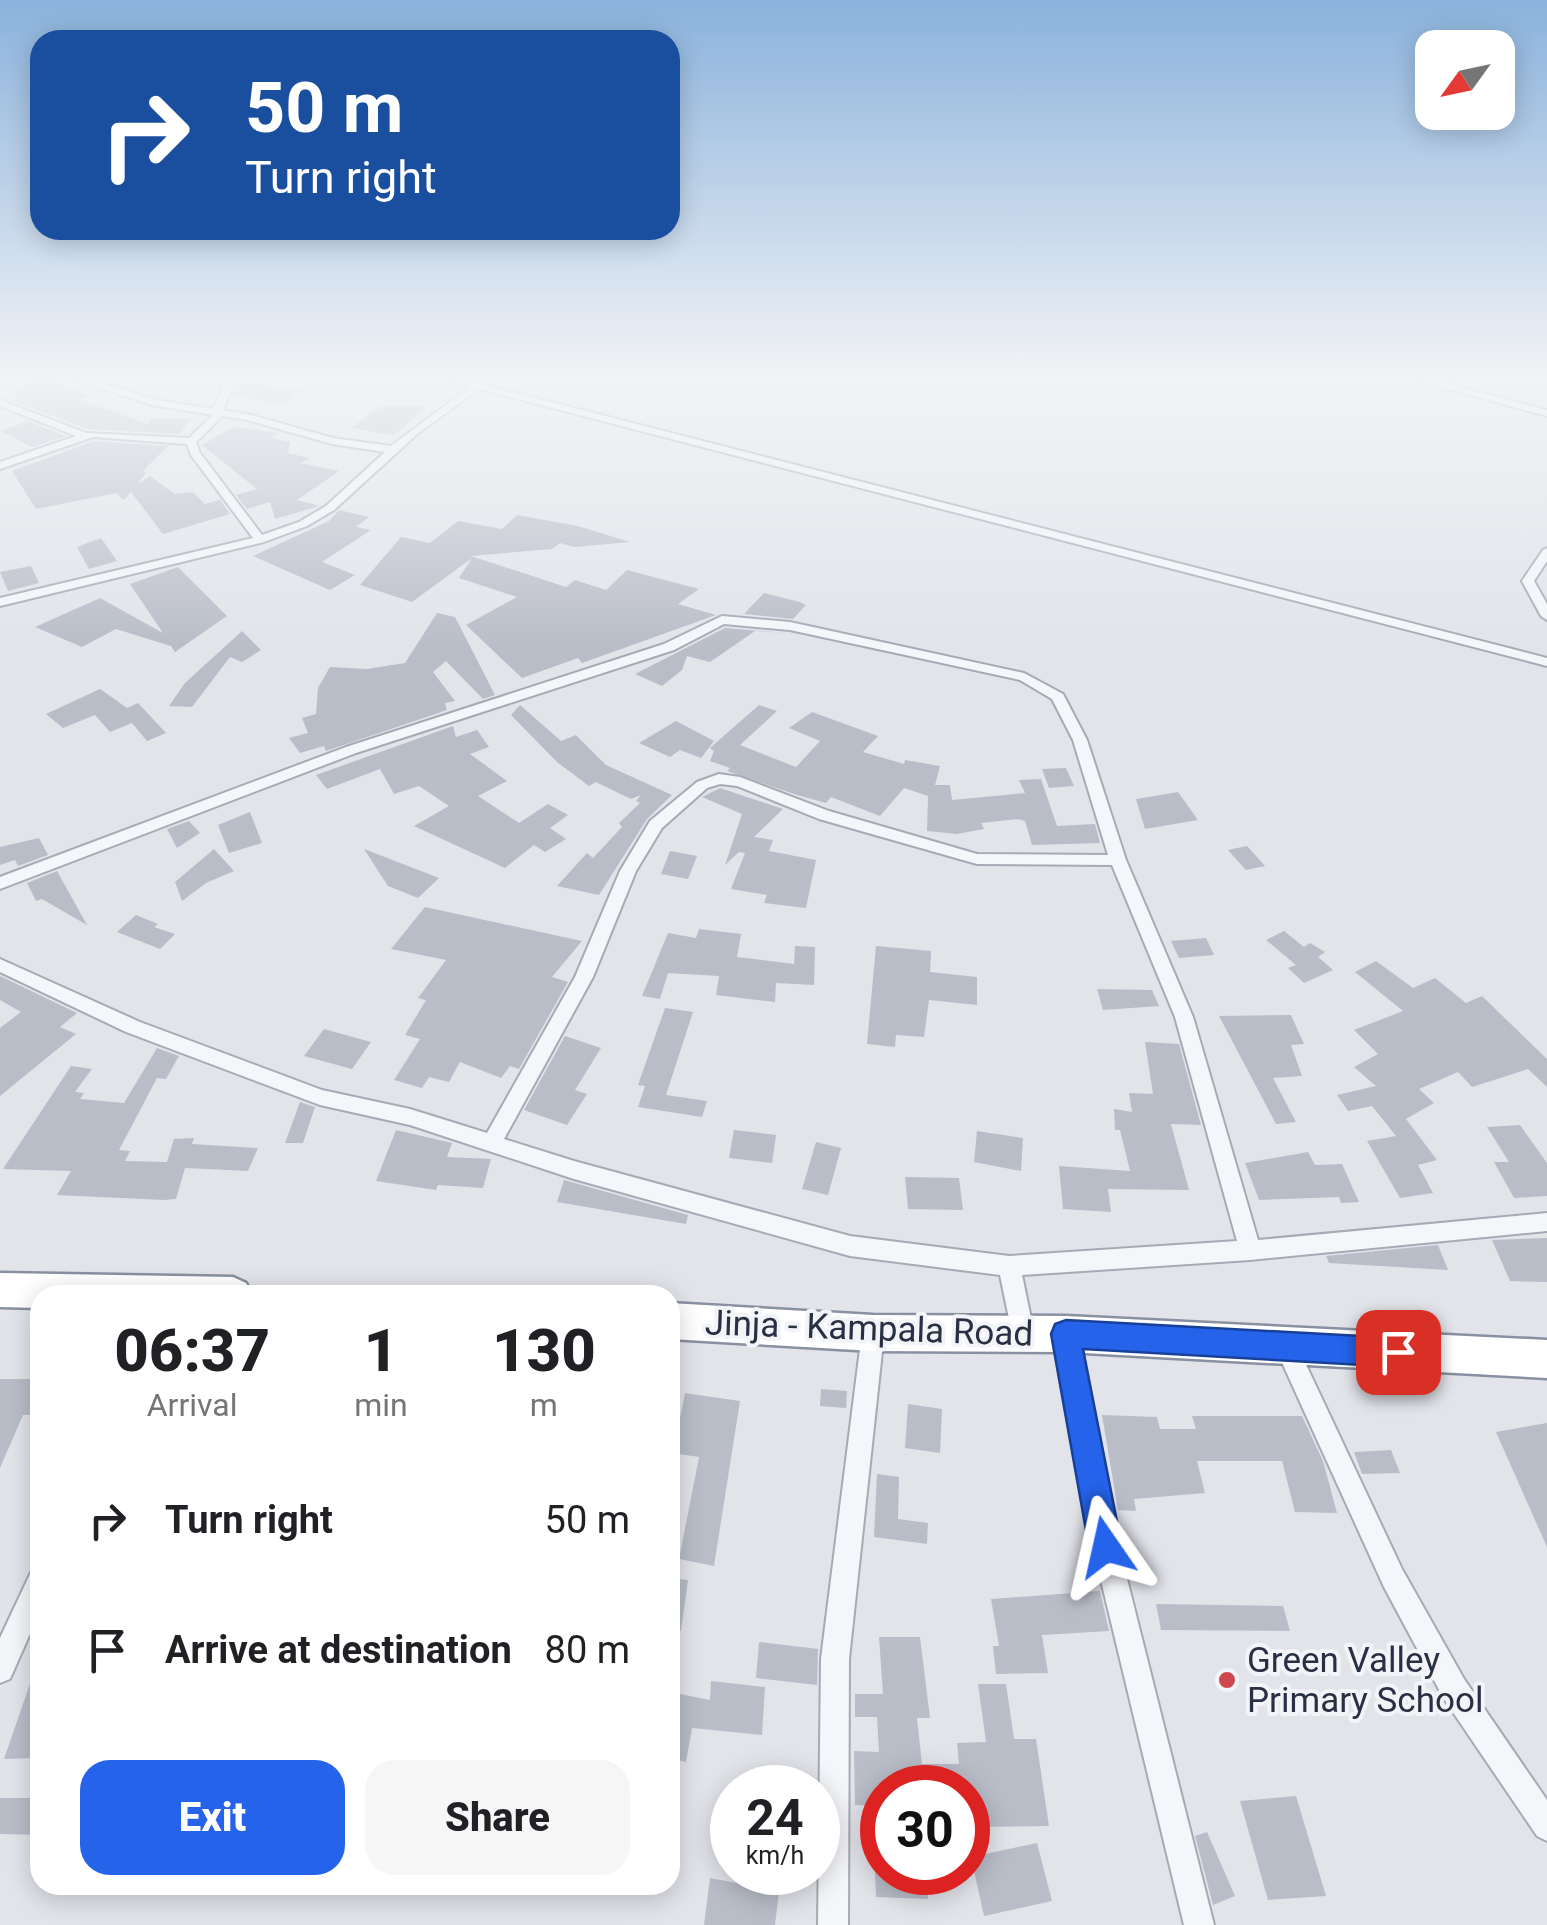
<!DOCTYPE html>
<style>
:root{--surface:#fff;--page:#f6f6f6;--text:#202124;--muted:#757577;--accent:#2563eb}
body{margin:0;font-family:Roboto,sans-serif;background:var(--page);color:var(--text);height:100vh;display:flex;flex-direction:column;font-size:38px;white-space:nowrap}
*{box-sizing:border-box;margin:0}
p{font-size:32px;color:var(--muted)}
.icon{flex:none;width:55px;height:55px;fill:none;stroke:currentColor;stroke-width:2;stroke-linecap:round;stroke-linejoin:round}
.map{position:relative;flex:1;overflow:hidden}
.drawer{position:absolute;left:30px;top:1285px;width:650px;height:610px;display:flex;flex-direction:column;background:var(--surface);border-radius:30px;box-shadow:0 5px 25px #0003}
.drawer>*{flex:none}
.guide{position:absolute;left:30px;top:30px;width:650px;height:210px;border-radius:30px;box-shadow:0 5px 25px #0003;background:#1a4fa0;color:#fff;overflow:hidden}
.needle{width:65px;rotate:237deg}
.controls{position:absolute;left:1415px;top:30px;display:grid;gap:20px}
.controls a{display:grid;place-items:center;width:100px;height:100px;border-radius:20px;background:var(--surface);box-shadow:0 5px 25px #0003;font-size:50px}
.speed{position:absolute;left:710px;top:1765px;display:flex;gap:20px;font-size:50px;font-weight:700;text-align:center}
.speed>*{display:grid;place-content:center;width:130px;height:130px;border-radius:50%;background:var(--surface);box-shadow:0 5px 25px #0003;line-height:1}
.speed small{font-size:25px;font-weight:400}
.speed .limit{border:15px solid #d22;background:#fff;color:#111}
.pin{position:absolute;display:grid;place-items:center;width:85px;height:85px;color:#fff;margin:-42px;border-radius:20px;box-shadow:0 5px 15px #0006}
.me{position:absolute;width:110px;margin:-55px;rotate:349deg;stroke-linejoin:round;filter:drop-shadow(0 0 8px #0008)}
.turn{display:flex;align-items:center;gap:35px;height:210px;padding:0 50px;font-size:45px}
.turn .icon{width:130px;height:130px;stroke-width:2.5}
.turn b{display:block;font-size:70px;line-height:85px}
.eta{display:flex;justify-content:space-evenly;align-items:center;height:170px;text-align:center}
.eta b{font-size:60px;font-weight:800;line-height:70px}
.action{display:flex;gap:20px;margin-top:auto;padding:20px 50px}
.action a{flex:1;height:115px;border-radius:30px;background:var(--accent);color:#fff;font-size:40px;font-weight:800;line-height:115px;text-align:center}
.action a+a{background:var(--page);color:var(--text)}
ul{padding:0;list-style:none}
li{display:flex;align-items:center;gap:30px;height:130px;padding:0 50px}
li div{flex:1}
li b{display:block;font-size:38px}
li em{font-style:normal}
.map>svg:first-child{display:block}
.building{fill:#b9bdc8}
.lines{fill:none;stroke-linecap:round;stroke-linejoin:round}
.minor-casing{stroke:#a7aab5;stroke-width:4}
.trunk-casing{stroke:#8990a1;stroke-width:5}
.minor{fill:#f5f6f9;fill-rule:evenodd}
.trunk{fill:#fff;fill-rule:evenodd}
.route{fill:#2563eb;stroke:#184099;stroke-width:2.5}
.poi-dot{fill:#d0464d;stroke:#f2f4f8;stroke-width:4}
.labels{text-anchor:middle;stroke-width:8;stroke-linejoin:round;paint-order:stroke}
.near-street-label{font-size:35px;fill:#2a3043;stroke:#f2f4f8}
.near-poi-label{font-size:35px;fill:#2a3043;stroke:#f2f4f8;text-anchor:start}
</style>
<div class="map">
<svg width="1547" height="1925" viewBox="0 0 1547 1925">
<rect width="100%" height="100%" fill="#e2e4ea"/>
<!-- building -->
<g class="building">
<path d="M41,379H52L89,396L78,399L148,424L151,419H191L179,434L87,429L11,400L20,397L8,393Z"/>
<path d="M239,382L303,389L284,405L233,395Z"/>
<path d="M382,406H410L427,407L394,435L351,428Z"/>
<path d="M28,421L65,436L32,447L1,431Z"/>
<path d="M233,427L278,433L271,438L290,442L288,453L310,458L300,463L339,471L297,500L319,506L275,519L270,502L247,509L236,495L257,489L202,445Z"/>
<path d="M94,441L168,446L143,471L146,473L138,484L150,476L175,494L193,492L205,504L220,500L230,514L163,534L131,492L124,500L116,493L36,509L12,471Z"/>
<path d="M339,510L369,517L356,527L371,530L322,562L355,575L330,590L253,556L329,521Z"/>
<path d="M517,515L578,526L630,542L574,547L560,543L552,549L471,556L566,587L575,580L606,590L627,570L699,589L678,604L716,615L582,663L578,658L522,678L466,625L517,597L459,578L472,558L412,602L360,585L401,537L430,543L458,521L502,529Z"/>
<path d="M101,538L117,561L89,569L77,547Z"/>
<path d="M31,566L39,583L8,591L0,572Z"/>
<path d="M178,567L227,616L175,652L171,646L116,629L82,647L35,627L100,598L163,633L130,584Z"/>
<path d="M764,593L800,602L806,605L793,619L744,614Z"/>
<path d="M437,613L455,617L495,695L483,699L446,661L433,672L455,701L445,703L447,710L326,751L324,746L300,753L289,738L308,733L302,718L316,714L318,688L330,667L367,669L405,663Z"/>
<path d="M725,628L786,633L755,631L710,662L687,656L682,670L662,686L635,674Z"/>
<path d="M242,631L261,650L242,662L230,657L192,707L169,706L185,683Z"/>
<path d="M100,689L127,708L138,703L166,733L147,741L132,723L110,732L95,715L63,728L46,714Z"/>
<path d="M520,705L561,741L576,735L606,765L672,795L647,819L599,895L557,886L587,853L593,858L622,827L619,823L640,803L636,801L641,795L631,799L596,782L589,786L557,762L511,715Z"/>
<path d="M759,705L777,711L740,745L796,767L820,741L789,728L812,712L878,736L863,752L904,764L905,760L940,766L935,785H950L952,800L1025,793L1019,780L1041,779L1057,826L1095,824L1100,843L1032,845L1025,821L1018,819L981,823L984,829L957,834L927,831L928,796L904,788L880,816L831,797L826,803L797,795L727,771L730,768L710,761L714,751L710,748Z"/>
<path d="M676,721L714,741L701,758L680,750L670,757L639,743Z"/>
<path d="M453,726L456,737L477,730L489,747L470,754L507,781L478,796L519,823L548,804L568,815L550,828L566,839L545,852L534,845L505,868L414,826L449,806L419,786L394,794L380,769L327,789L316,775Z"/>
<path d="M1066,768L1074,786L1049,788L1042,769Z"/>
<path d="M720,788L783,809L754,837L773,840L769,851L816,860L806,908L764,903L767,895L731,889L745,853L739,852L725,865L742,814L702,797Z"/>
<path d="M1178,792L1198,820L1145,829L1136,799Z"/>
<path d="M250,812L262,843L229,853L218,825Z"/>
<path d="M189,821L200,833L177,848L167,829Z"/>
<path d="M39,838L48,855L18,866L15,860L0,865V847Z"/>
<path d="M1247,846L1265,866L1246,870L1228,850Z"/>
<path d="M214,849L234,871L206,883L182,901L175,882Z"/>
<path d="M364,849L439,878L418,898L388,886Z"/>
<path d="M670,851L697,856L688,879L661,874Z"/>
<path d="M57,871L87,925L42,899L36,901L27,883Z"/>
<path d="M425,907L582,941L552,977L568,982L519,1069L510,1066L501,1078L460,1062L449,1082L429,1077L422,1088L394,1080L420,1039L405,1035L426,1000L418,998L446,960L391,949Z"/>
<path d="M136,915L158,924L154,927L175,934L160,949L117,932Z"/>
<path d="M699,929L741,934L737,957L794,964L795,946L815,947L814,985L776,983L775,1002L716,995L719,976L668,973L660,999L642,996L668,933L696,938Z"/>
<path d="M1284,931L1304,947L1310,943L1325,952L1318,957L1333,970L1304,983L1288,968L1296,965L1266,940Z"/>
<path d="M1206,938L1214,955L1179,958L1171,941Z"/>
<path d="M876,946L931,951L930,972L977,977V1005L929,1000L924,1037L896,1035L895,1047L867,1044Z"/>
<path d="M1376,961L1413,988L1435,978L1466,1003L1482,996L1547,1059V1087L1528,1069L1472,1087L1458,1072L1419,1089L1434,1103L1406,1119L1437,1160L1418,1165L1433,1193L1400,1198L1367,1141L1396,1136L1372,1106L1348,1111L1337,1095L1376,1086L1354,1067L1378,1054L1354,1030L1403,1011L1355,972Z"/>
<path d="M0,976L77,1013L60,1027L76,1034L0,1096V1028L21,1012L0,1000Z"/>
<path d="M1097,989L1152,990L1159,1006L1103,1010Z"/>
<path d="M665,1008L693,1012L666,1095L707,1101L702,1117L638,1107L645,1086L638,1085Z"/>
<path d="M1291,1015L1304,1044L1291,1045L1302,1076L1273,1078L1296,1122L1276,1124L1219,1016Z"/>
<path d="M324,1029L371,1042L352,1069L304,1056Z"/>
<path d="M565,1036L601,1048L575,1090L587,1094L567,1125L524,1110Z"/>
<path d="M1145,1042L1179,1044L1201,1125L1171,1124L1189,1190L1108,1189L1111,1212L1063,1209L1059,1166L1130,1171L1120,1130H1115L1114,1109L1132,1112L1129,1093L1153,1094Z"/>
<path d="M157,1048L179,1056L166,1079L157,1078L119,1150L130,1151L125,1161L167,1162L174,1139L194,1138L192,1144L258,1148L248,1171L185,1168L176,1199L164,1200L57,1195L71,1171L3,1169L71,1066L92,1069L75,1092L84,1093L80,1099L124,1103Z"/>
<path d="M300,1102L315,1107L303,1143H285Z"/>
<path d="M1520,1125L1547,1163V1196L1514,1198L1494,1162H1509L1487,1127Z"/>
<path d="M396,1130L452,1143L447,1157L491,1159L483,1188L438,1185L436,1190L376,1181Z"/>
<path d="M734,1130L776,1135L772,1163L729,1158Z"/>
<path d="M977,1131L1023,1138L1021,1171L974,1162Z"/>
<path d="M816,1142L841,1148L828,1195L802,1189Z"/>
<path d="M1308,1152L1315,1165L1342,1164L1359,1202L1341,1203L1339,1197L1259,1200L1245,1163Z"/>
<path d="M905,1177L959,1178L963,1210L908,1209Z"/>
<path d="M564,1180L688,1215L686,1224L557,1202Z"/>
<path d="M1547,1238V1282L1510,1281L1492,1240Z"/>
<path d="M1438,1245L1448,1270L1329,1263L1326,1256Z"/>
<path d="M0,1379H40V1415H23L0,1468Z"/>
<path d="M821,1389L847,1391L846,1408L820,1406Z"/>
<path d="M685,1393L740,1401L714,1566L679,1559L699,1457L673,1453Z"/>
<path d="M908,1404L942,1409L940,1453L905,1448Z"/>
<path d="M1102,1415L1157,1417L1160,1429H1196L1192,1416H1302L1323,1461L1337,1513L1295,1512L1282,1461H1197L1205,1493L1134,1499L1136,1511L1118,1510Z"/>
<path d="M1547,1423V1547L1496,1432Z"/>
<path d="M1391,1450L1400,1473L1362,1474L1354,1452Z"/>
<path d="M877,1474L899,1477L898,1519L928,1523L927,1544L874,1537Z"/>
<path d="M670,1578L688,1580L681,1631L670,1630Z"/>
<path d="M1100,1591L1109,1631L1042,1635L1048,1673L996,1674L993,1646H999L991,1599Z"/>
<path d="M1156,1604L1283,1606L1290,1631L1161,1630Z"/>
<path d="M879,1637H920L930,1718H917L922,1764H959L957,1743L986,1742L978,1684H1006L1014,1739H1036L1049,1826L968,1827V1788H882V1806L855,1805L854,1751L879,1752L877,1717H855V1694H883Z"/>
<path d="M759,1642L818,1649L817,1685L756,1678Z"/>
<path d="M37,1663L40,1758L4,1759Z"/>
<path d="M711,1681L765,1687L762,1735L692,1728L686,1762L670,1758V1692L710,1700Z"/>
<path d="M1296,1796L1326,1896L1268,1900L1240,1801Z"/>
<path d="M0,1798H40V1835L0,1834Z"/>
<path d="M1207,1832L1235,1896L1213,1905L1195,1836Z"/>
<path d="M1037,1843L1052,1901L984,1916L971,1857Z"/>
<path d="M875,1872H927L928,1899L876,1897Z"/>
<path d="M710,1878L779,1891L775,1925H704Z"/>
</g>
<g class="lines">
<!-- minor casing -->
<g class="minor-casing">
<g id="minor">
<path d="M74,379H89L156,400L213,409L226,379H236L223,410L251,415L333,438L391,446L470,387L446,379L476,383L483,379L488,382L485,385L1547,658V666L479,389L416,435L334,510L307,526L264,542L0,606V598L253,538L191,455L187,444L93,437L0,469V462L76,436L0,406V400L86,433L189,438L213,415L152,405ZM222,416L247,420L332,444L385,452L326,506L299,522L262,535L200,453L196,442Z"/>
<path d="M1413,379H1430L1547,410V416Z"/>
<path d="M1547,548V561L1534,581L1547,604V620L1541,616L1522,581L1543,550Z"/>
<path d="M722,616L790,622L1024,673L1063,694L1087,740L1126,860L1193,1017L1258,1240L1547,1213V1231L1250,1260L1022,1275L1034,1333L1031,1341L1023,1344L1015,1341L1012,1333L1000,1275L850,1256L574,1179L410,1125L320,1105L126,1032L0,972V959L140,1022L322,1090L410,1109L487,1133L575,977L620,871L650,821L697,782L719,774L740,777L829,811L977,854L1108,855L1073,740L1052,699L1020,680L790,630L724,624L674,650L356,753L0,889V877L346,747L664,644ZM720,784L737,786L819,819L977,864L1112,865L1175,1017L1237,1241L1009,1256L850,1236L574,1161L504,1139L593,977L636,871L662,828L707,788Z"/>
<path d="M873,1322L881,1325L884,1333L849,1659L848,1925H818L821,1659L862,1333L865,1325Z"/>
<path d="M1066,1323L1074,1326L1077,1334L1119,1547L1214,1925H1184L1093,1547L1055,1334L1058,1326Z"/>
<path d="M1286,1336L1294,1339L1402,1569L1464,1679L1547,1800V1841L1537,1836L1444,1699L1384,1587L1275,1347L1278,1339Z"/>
<path d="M40,1568V1611L10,1679L0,1683V1638L31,1572Z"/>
</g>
</g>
<!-- trunk casing -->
<g class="trunk-casing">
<g id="trunk">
<path d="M0,1273L233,1277L246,1283L252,1295H40V1308L0,1307Z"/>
<path d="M670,1303L873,1315L1066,1316L1547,1340V1378L1066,1352L873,1351L670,1339Z"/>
</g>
</g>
<!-- minor -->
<use href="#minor" class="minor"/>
<!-- trunk -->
<use href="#trunk" class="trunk"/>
</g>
<!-- sky -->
<linearGradient id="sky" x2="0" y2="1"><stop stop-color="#8ab2dc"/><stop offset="0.58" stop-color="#f2f3f6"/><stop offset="1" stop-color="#f2f3f6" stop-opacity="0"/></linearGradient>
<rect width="1547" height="649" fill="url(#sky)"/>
<!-- route -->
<path class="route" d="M1066,1320L1398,1338L1408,1342L1413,1352L1408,1362L1398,1367L1083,1349L1122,1547L1118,1559L1106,1564L1094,1559L1089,1547L1051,1334L1055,1324Z"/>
<!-- markers -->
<circle class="poi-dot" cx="1227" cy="1680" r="10"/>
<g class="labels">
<!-- near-street labels -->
<g class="near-street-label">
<text transform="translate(869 1328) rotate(2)" y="12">Jinja - Kampala Road</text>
</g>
<!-- near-poi labels -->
<g class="near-poi-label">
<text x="1247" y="1672">Green Valley<tspan x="1247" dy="40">Primary School</tspan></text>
</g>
</g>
</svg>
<div class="controls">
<a><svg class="needle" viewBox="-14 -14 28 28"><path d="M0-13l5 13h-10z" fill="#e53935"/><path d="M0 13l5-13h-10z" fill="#757577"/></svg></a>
</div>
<div class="speed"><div>24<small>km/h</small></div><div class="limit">30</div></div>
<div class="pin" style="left:1398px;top:1352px;background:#d93025"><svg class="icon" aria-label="arrive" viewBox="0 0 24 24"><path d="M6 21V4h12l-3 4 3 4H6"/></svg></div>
<svg class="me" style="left:1106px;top:1547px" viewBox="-20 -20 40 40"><path d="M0-17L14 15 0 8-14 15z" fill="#2563eb" stroke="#fff" stroke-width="4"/></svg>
<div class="guide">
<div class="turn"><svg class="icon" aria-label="right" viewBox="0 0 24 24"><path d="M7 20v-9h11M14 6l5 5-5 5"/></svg><div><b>50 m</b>Turn right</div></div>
</div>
<section class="drawer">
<div class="eta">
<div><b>06:37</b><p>Arrival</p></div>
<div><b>1</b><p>min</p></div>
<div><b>130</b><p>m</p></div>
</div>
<ul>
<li><svg class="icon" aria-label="right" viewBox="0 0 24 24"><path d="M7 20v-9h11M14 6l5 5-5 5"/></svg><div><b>Turn right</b></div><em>50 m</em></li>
<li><svg class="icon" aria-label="arrive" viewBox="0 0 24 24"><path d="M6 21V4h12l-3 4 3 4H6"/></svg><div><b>Arrive at destination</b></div><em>80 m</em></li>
</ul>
<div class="action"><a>Exit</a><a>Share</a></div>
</section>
</div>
